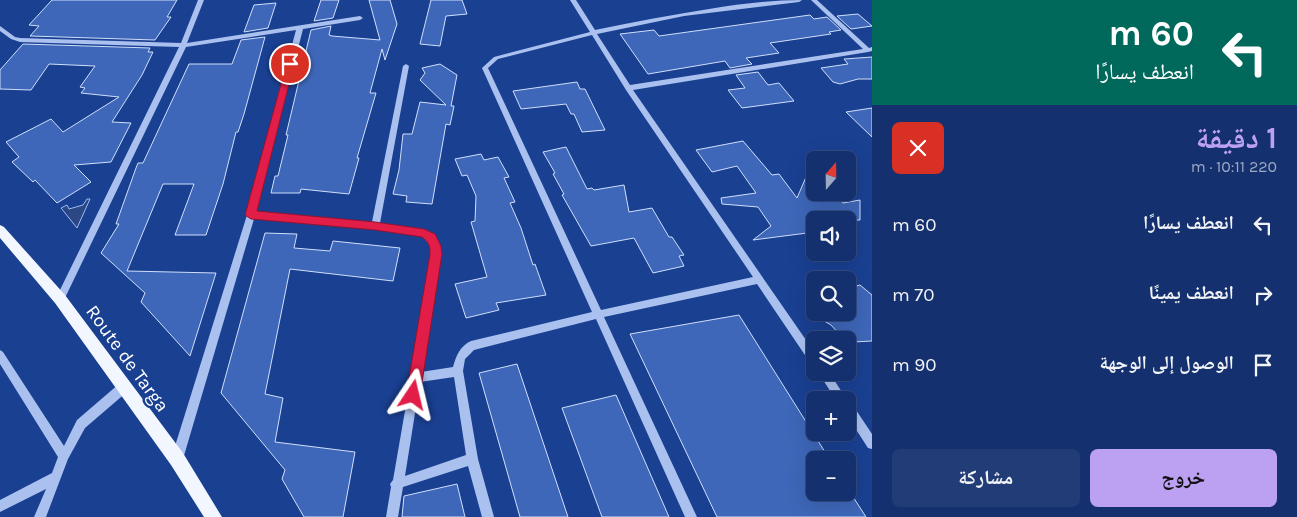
<!DOCTYPE html>
<html lang="ar">
<meta charset="utf-8">
<style>
:root{--surface:#14306e;--page:#213c76;--text:#f1f3f6;--muted:#9da9c2;--line:#334b81;--accent:#bca0f2}
body{margin:0;font-family:Karla,"Noto Naskh Arabic",sans-serif;background:var(--page);color:var(--text);direction:rtl;height:100vh;display:flex;flex-direction:column;font-size:19px;white-space:nowrap}
*{box-sizing:border-box;margin:0}
p{font-size:16px;color:var(--muted)}
.icon{flex:none;width:28px;height:28px;fill:none;stroke:currentColor;stroke-width:2;stroke-linecap:round;stroke-linejoin:round}
.map{position:relative;flex:1;overflow:hidden;direction:ltr}
.drawer{display:flex;flex-direction:column;background:var(--surface);width:425px}
.drawer>*{flex:none}
.banner{background:#00695c;color:#fff;overflow:hidden}
.needle{width:32px;rotate:20deg}
.controls{position:absolute;left:806px;top:151px;display:grid;gap:10px}
.controls a{display:grid;place-items:center;width:50px;height:50px;border-radius:8px;background:var(--surface);box-shadow:0 5px 20px #0002,0 0 0 1px var(--line);font-size:25px}
.pin{position:absolute;display:grid;place-items:center;width:42px;height:42px;color:#fff;margin:-21px;border:2px solid #fff;border-radius:50%;box-shadow:0 1px 5px #0007}
.me{position:absolute;width:55px;margin:-28px;rotate:10deg;stroke-linejoin:round;filter:drop-shadow(0 0 4px #0008)}
.turn{display:flex;align-items:center;gap:18px;height:105px;padding:0 20px;font-size:22px}
.turn .icon{width:65px;height:65px;stroke-width:2.5}
.turn b{display:block;font-size:35px;line-height:42px}
.round{display:grid;place-items:center;flex:none;width:52px;height:52px;border-radius:8px;background:var(--page)}
.headline{display:flex;align-items:center;justify-content:space-between;height:85px;padding:0 20px}
h1{font-size:30px;font-weight:700;line-height:38px;color:var(--accent)}
.button{display:flex;gap:10px;margin-top:auto;padding:10px 20px}
.button a{flex:1;height:58px;border-radius:8px;background:var(--accent);color:#111;font-size:20px;font-weight:700;line-height:58px;text-align:center}
.button a+a{background:var(--page);color:var(--text)}
ul{padding:0;list-style:none}
li{display:flex;align-items:center;gap:15px;height:70px;padding:0 20px}
li div{flex:1}
li b{display:block;font-size:19px}
li em{font-style:normal}
main{display:flex;flex:1;min-height:0}
.map>svg:first-child{display:block}
.water{fill:#2b4885;stroke:#9dbaf1}
.building{fill:#3e67b9;stroke:#d0dffb}
.lines{fill:none;stroke-linecap:round;stroke-linejoin:round}
.minor{fill:#aac1ef;fill-rule:evenodd}
.major{fill:#f2f6ff;fill-rule:evenodd}
.route{fill:#e11d48;stroke:#92132f}
.labels{text-anchor:middle;stroke-width:5;stroke-linejoin:round;paint-order:stroke}
.street-label{font-size:19px;fill:#fff;stroke:#1a4092}
</style>
<main>
<section class="drawer">
<div class="banner">
<div class="turn"><svg class="icon" aria-label="left" viewBox="0 0 24 24"><path d="M17 20v-9H6M10 6l-5 5 5 5"/></svg><div><b>60 m</b>انعطف يسارًا</div></div>
</div>
<div class="headline"><div><h1>1 دقيقة</h1><p>220 m · 10:11</p></div><a class="round" style="background:#d93025;color:#fff"><svg class="icon" aria-label="close" viewBox="0 0 24 24"><path d="M6 6l12 12M18 6L6 18"/></svg></a></div>
<ul>
<li><svg class="icon" aria-label="left" viewBox="0 0 24 24"><path d="M17 20v-9H6M10 6l-5 5 5 5"/></svg><div><b>انعطف يسارًا</b></div><em>60 m</em></li>
<li><svg class="icon" aria-label="right" viewBox="0 0 24 24"><path d="M7 20v-9h11M14 6l5 5-5 5"/></svg><div><b>انعطف يمينًا</b></div><em>70 m</em></li>
<li><svg class="icon" aria-label="arrive" viewBox="0 0 24 24"><path d="M6 21V4h12l-3 4 3 4H6"/></svg><div><b>الوصول إلى الوجهة</b></div><em>90 m</em></li>
</ul>
<div class="button"><a>خروج</a><a>مشاركة</a></div>
</section>
<div class="map">
<svg width="872" height="517" viewBox="0 0 872 517">
<rect width="100%" height="100%" fill="#1a4092"/>
<!-- water -->
<path class="water" d="M87,199H90L77,228L61,208L67,205L69,209L83,205Z"/>
<!-- building -->
<g class="building">
<path d="M52,0H177L167,17H171L155,40L30,36L39,26L29,25Z"/>
<path d="M321,0H339L333,18L314,21Z"/>
<path d="M369,0H390L397,24L385,60L382,49L370,93H376L357,158H359L349,194L301,189L300,193H271L275,176H278L288,135H286L311,30L331,26L329,35L332,36L380,40Z"/>
<path d="M431,0H462L467,14L446,16L440,46L420,44Z"/>
<path d="M276,3L268,28L244,32L254,5Z"/>
<path d="M858,14L872,26L851,29L837,16Z"/>
<path d="M810,15L814,19L827,17L841,30L829,32L831,34L770,43L779,53L746,58L752,64L730,68L725,61L648,74L620,34L654,30L659,36Z"/>
<path d="M265,37L244,114L238,132H236L223,184L206,235H175L194,184H163L127,271L216,273L190,356L141,302L145,293L101,253L119,224H116L136,168L138,163H143L189,64H232L241,40Z"/>
<path d="M23,44L150,48L148,52H153L142,75L112,122L131,123L111,162L74,165L91,182L57,203L35,180L33,182L12,162L19,157L6,142L51,119L63,132L119,97L81,93L85,88L80,87L95,66L49,64L31,90L0,89V70Z"/>
<path d="M872,57V79H858L840,84L833,82L821,68L848,64L844,59Z"/>
<path d="M440,64L457,75L451,106H454L450,125L446,124L432,204L406,202L407,196L393,194L399,170L403,134H412L420,102L446,105L420,80L425,73L422,68Z"/>
<path d="M758,72L768,85L779,83L794,101L742,108L728,90L745,88L736,75Z"/>
<path d="M577,82L580,89H585L605,130L582,132L574,114H571L566,104L521,109L513,91Z"/>
<path d="M872,108V137L846,112Z"/>
<path d="M743,141L772,175L779,174L797,198L815,156V192H822V198L836,195L843,203L860,200V220H815V232L753,240L771,226L758,207L722,204L721,198L756,193L737,166L712,172L696,150Z"/>
<path d="M566,147L587,189L592,188L594,190L624,185L629,212L652,208L669,237H672L684,255L679,256L684,266L653,273L634,238L591,246L562,195L564,194L553,174L555,173L543,152Z"/>
<path d="M481,154L484,160L498,157L509,177L504,178L515,202L510,203L521,228L533,265L535,264L546,295L496,303L499,310L466,318L455,284L487,277L471,222L475,221L476,196L467,175L462,176L455,159Z"/>
<path d="M265,233L297,234L294,248L330,251L333,241L400,248L393,281L290,269L265,394L283,398L275,442L355,452L343,517H304L282,479L285,470L221,393Z"/>
<path d="M860,285L872,295V341L853,342L840,335L831,325L809,312H848V288Z"/>
<path d="M739,315L830,460H815V492H850L866,517H717L630,334Z"/>
<path d="M517,364L568,517H520L479,373Z"/>
<path d="M616,395L669,517H602L562,408Z"/>
<path d="M457,484L465,517H402L404,496Z"/>
</g>
<g class="lines">
<!-- minor -->
<g class="minor">
<path d="M198,0H204L187,43L360,16L363,18L360,20L303,29L256,212L372,222L403,66L406,64L409,66L380,223C389,225 398,226 408,227C428,230 438,232 440,255L421,372L453,367C456,356 460,346 471,341L592,312L482,68L494,57L590,32L570,0H576L595,30C633,22 671,15 709,9C740,4 771,0 802,0L799,2L684,16L597,34L630,85L863,49L811,0H817L869,48L872,47V51L868,52L633,90L815,353V366L811,364L757,284L604,317L697,517H685L596,319L474,350L465,359L463,371L478,459L494,517H482L468,466L403,487L398,517H386L391,487L390,484L393,480L432,255L429,244L422,236L375,229L254,219L183,459L181,463L177,465L173,463L171,459L247,215L296,30L186,47L63,302L60,303L57,302L55,299L57,296L179,47L20,42L11,39L0,31V26L15,37L20,38L181,43ZM592,35L626,90L753,277L601,310L488,68L498,59ZM454,377L466,455L405,476L420,382Z"/>
<path d="M0,350L3,352L64,446L77,420L120,383L124,382L128,383L129,387L128,391L85,428L68,459L46,517H34L46,489L0,512V500L52,473L58,457L0,364Z"/>
<path d="M818,372H829L847,400H836Z"/>
<path d="M848,403L852,404L872,434V449L868,448L848,417Z"/>
</g>
<!-- major -->
<path class="major" d="M0,225L4,227L65,295L183,453L222,517H204L171,465L55,303L0,238Z"/>
</g>
<!-- route -->
<path class="route" d="M287,62H290L294,64L257,211L375,222L424,229L435,234L441,246L442,254L420,395L418,400L413,402L408,400L406,395L430,254C430,246 429,242 422,237L375,230L251,219L245,215Z"/>
<g class="labels">
<!-- street labels -->
<g class="street-label">
<text transform="translate(128 358) rotate(54)" y="7">Route de Targa</text>
</g>
</g>
</svg>
<div class="controls">
<a><svg class="needle" viewBox="-14 -14 28 28"><path d="M0-13l5 13h-10z" fill="#e53935"/><path d="M0 13l5-13h-10z" fill="#9da9c2"/></svg></a>
<a><svg class="icon" aria-label="sound" viewBox="0 0 24 24"><path d="M4 9h4l5-4v14l-5-4H4zM17 9q2 3 0 6"/></svg></a>
<a><svg class="icon" aria-label="search" viewBox="0 0 24 24"><circle cx="10" cy="10" r="6"/><path d="M15 15l6 6"/></svg></a>
<a><svg class="icon" aria-label="layers" viewBox="0 0 24 24"><path d="M12 4l9 5-9 5-9-5zM3 14l9 5 9-5"/></svg></a>
<a>+</a>
<a>−</a>
</div>
<div class="pin" style="left:290px;top:64px;background:#d93025"><svg class="icon" aria-label="arrive" viewBox="0 0 24 24"><path d="M6 21V4h12l-3 4 3 4H6"/></svg></div>
<svg class="me" style="left:413px;top:395px" viewBox="-20 -20 40 40"><path d="M0-17L14 15 0 8-14 15z" fill="#e11d48" stroke="#fff" stroke-width="4"/></svg>
</div>
</main>
